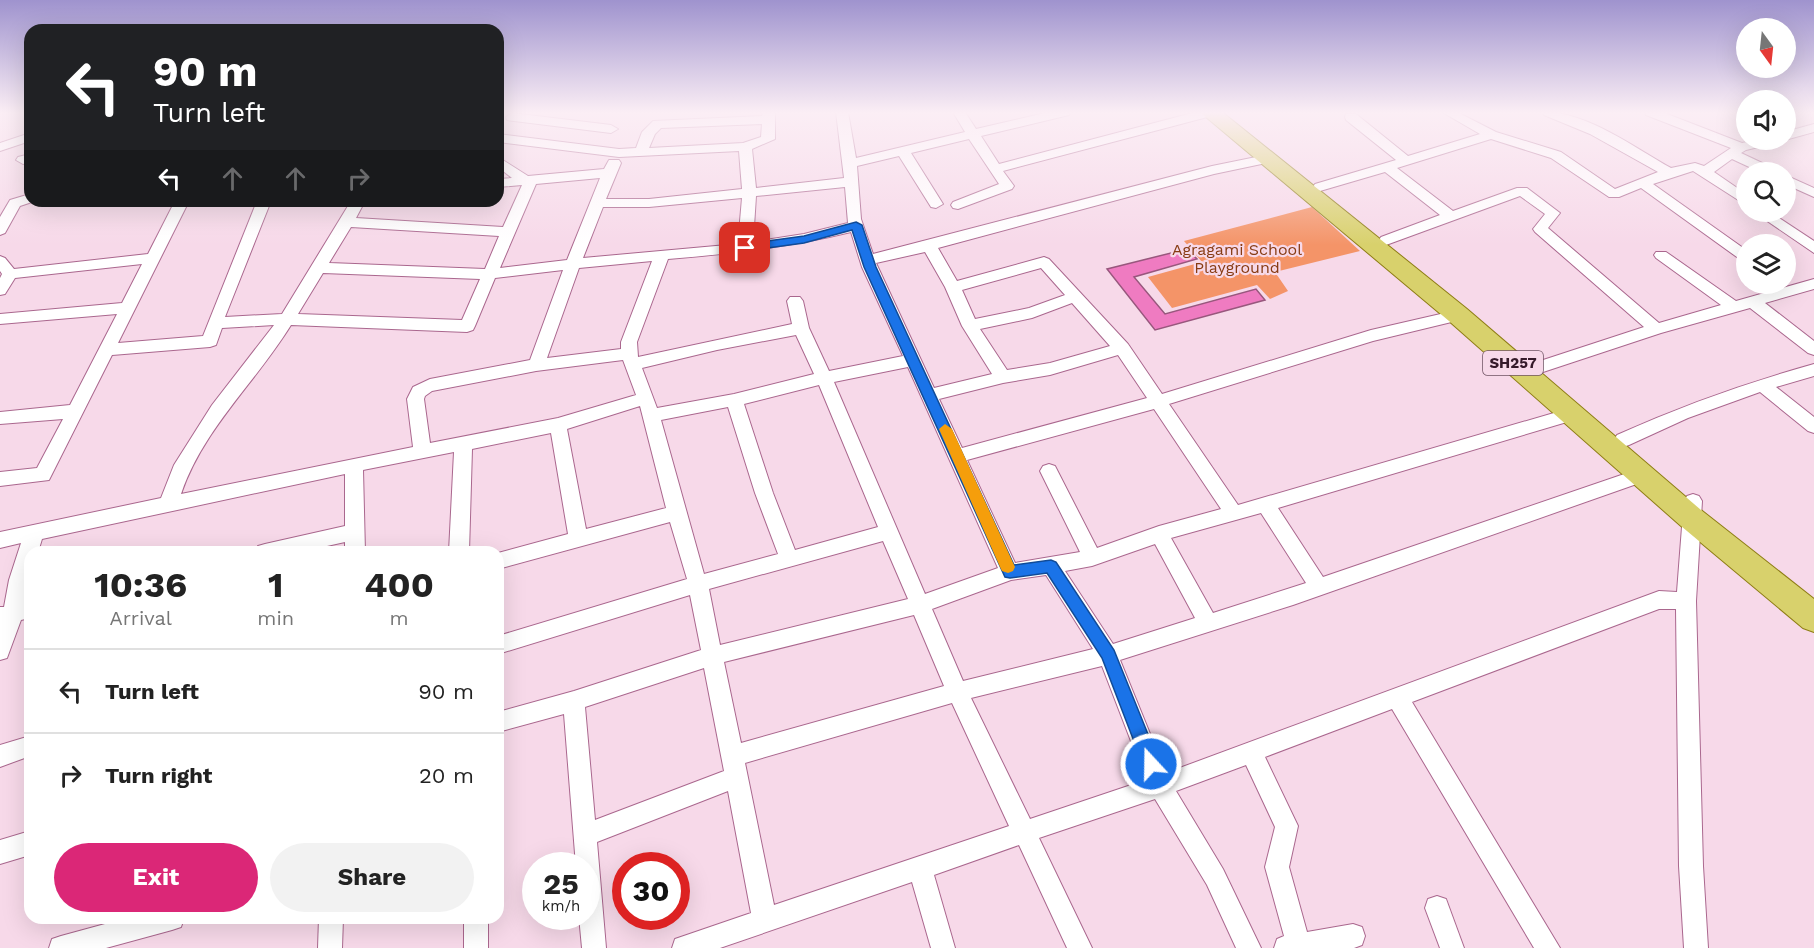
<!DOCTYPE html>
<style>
:root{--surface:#fff;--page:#f2f2f2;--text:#222;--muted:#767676;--line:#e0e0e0;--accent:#db2777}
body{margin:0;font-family:"Work Sans",sans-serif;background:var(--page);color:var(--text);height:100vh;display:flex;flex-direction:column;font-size:22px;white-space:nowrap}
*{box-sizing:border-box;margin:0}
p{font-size:20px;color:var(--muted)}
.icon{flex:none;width:33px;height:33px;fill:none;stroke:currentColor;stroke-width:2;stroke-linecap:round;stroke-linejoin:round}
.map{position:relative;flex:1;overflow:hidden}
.sheet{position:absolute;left:24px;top:546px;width:480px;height:378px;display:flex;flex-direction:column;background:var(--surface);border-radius:18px;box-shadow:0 6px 24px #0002}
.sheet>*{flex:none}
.banner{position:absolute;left:24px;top:24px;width:480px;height:183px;border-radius:18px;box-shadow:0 6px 24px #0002;background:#202124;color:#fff;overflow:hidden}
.needle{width:39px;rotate:165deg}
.buttons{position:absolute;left:1736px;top:18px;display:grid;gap:12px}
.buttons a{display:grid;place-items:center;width:60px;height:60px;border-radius:50%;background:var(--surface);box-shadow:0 6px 24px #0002;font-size:30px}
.speed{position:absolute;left:522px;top:852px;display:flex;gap:12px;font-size:30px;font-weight:700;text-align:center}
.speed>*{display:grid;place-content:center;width:78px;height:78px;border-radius:50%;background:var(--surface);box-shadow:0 6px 24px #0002;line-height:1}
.speed small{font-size:15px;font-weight:400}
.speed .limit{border:9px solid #d22;background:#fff;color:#111}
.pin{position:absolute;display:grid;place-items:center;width:51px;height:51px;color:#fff;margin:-26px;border-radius:12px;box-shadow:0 3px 9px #0006}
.me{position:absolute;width:66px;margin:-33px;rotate:339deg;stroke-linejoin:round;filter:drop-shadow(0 0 4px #0008)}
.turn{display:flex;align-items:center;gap:21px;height:126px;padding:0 30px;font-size:27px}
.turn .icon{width:78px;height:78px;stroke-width:2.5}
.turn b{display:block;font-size:42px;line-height:51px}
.lanes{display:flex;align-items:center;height:57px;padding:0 30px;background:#0003;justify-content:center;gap:30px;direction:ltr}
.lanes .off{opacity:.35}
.eta{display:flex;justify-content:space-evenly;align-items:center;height:102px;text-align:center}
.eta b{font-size:36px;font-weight:700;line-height:42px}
.action{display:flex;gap:12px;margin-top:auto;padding:12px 30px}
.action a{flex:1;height:69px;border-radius:36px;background:var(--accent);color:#fff;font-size:24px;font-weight:700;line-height:69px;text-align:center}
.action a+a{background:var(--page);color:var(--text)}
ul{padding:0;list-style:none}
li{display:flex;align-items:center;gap:18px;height:84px;padding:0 30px;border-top:2px solid var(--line)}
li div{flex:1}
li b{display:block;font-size:22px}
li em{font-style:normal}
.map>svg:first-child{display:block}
.green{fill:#f49468}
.building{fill:#ef7bc1;stroke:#98577d;stroke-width:1.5}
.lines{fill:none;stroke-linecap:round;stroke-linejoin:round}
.minor-casing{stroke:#aa678e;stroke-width:2}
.primary-casing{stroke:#8e7d15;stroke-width:2}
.minor{fill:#fff;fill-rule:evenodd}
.primary{fill:#d8d16c;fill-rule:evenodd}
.route{fill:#1a73e8;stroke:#114b97;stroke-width:1.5}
.slow{fill:#f59e0b}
.labels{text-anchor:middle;stroke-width:4.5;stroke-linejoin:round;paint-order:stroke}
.shield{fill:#f7d9e9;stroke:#6f5363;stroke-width:1.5}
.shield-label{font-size:15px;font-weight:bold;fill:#351a2a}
.park-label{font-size:16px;fill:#873b13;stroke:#f7d9e9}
</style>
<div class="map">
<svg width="1814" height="948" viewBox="0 0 1814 948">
<rect width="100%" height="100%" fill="#f7d9e9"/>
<!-- green -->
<path class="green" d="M1312,207L1360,251L1275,272L1288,291L1270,299L1257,285L1172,308L1148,277L1202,262L1184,241Z"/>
<!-- building -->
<path class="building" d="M1187,249L1197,259L1134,277L1165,314L1256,289L1265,300L1155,330L1107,269Z"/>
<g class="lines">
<!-- minor casing -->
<g class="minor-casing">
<g id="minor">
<path d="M763,112H775V139L752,149L756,188L844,178L836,112H848L856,158L965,132L953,112H965L976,129L1049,112H1070L1069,115L981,136L999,164L1196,112H1216L1215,115L1003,171L1014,186L1012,189L958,209L953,208L951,205L953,202L999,184L969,139L911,153L943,204L936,208L931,207L899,156L857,166L861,219L873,254L1212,166L1266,155L1271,156L1273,159L1271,162L1214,174L938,248L957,281L1044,257L1049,259L1128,344L1162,394L1371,330L1458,310L1464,311L1466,315L1464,319L1373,341L1169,404L1238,505L1571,408L1577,409L1580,414L1577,419L1278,508L1323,577L1636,470L1642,468L1648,470L1651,475L1648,480L1293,605L1120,660L1166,773L1659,591L1677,592L1684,501L1687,496L1693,494L1699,496L1702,501L1696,601L1703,866L1708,948H1684L1679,866L1676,609H1659L1412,702L1560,948H1534L1392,709L1265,757L1298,826L1289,867L1307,932L1353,924L1362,927L1365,936L1362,945L1354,948H1274L1277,939L1284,936L1265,867L1275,827L1246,765L1176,791L1223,869L1261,948H1236L1207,885L1155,799L1039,838L1092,948H1067L1019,845L934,875L955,948H931L912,882L720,948H672L675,939L751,913L728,791L597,842L606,948H582L579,916H586V866H576L564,714L498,732V712L574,691L701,650L690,595L498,654V636L687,579L670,522L498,569V553L568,534L551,433L472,449L469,552H449L454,452L363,470L365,552H345V542L300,552H255L258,546L265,544L345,526V474L42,539L38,552H30V576L25,602L30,600V618L21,620L7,658L0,660V607H4L9,580L21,543L0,548V532L161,498L174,465L212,405L274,325L222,328L216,345L210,347L112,355L49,480L0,486V472L37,468L63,419L0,424V412L70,405L117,314L0,324V314L122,303L142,264L15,278L5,294L0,295V278L2,274L0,271V256L5,258L14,269L148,254L175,201H189L118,343L203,336L257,201H271L225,317L282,314L351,201H365L356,218L503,227L522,185L498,187V179L512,178L498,167V157L528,176L604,169L609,160H619L621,163L606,199H649L742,189L739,151L619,157L498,142V134L619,149L636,148L642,132L653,121L762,116ZM762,124L761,137L743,143L649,148L655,134L661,128ZM600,178L567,260L500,268L536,184ZM845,187L848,223L804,234L753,242L756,196ZM742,198L738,244L583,258L603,207H649ZM351,227L499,236L485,269L329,263ZM851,232L862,267L903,356L829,371L809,328L803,301L800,297H790L787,301L792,324L638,357L637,342L668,259C730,254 790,247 851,232ZM925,252L945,287L962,326L992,374L934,388L876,263ZM652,261L621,342V349L547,358L579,268ZM1041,268L1065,295L1029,308L975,319L962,290ZM563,270L530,360L430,379L413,387L407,399L413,447L181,494C203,429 256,382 291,325L467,332L473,330L475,326L495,278ZM323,273L480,279L462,320L298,314ZM1072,303L1110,346L1050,363L1007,370L980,329L1032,318ZM796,335L814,374L734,394L657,408L642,368L717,350ZM1118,355L1147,398L962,448L939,399L1003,383L1050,375ZM623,360L636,395L558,418L430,443L424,399L425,396L432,391L536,371ZM908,367L998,568L925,594L834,382ZM819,385L878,527L795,550L773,493L744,404ZM640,406L666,508L586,529L567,429ZM728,407L755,493L778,554L704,574L661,420ZM1154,409L1221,509L1159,526L1097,548L1055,466L1049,464L1043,466L1040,471L1080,552L1015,563L967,460ZM1261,513L1306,583L1213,613L1171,538ZM883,541L908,599L720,645L709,589ZM1155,544L1195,618L1113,644L1065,571L1092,566ZM1046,575L1093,649L963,681L932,609L1011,580ZM914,615L944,686L741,743L724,662ZM1102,666L1146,780L1030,819L971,698ZM704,668L724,771L595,820L585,707ZM952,703L1009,826L774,905L745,763Z"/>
<path d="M1442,112H1457L1496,132L1561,152L1615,189L1658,172L1590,134L1544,115L1543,112C1588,112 1633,147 1671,168L1695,163L1704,166L1731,148L1646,115L1645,112H1662L1742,143L1756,140H1776L1775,143L1746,150L1741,153L1775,169L1777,172H1760L1732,159L1714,172L1746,194V205L1693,171L1653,184L1746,250V262L1741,260L1641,188L1619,197H1609L1551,158L1491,139L1397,168L1453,211L1517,188H1527L1560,213L1548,228L1659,323L1721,305L1656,258L1654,255L1656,252H1666L1736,301L1814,279V289L1765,303L1814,341V355L1808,353L1750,308L1661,333L1540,373L1534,371L1532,367L1534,363L1644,327L1535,232L1533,229L1545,214L1520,196L1386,245L1381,243L1379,240L1381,237L1440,215L1385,172L1320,191L1313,187L1315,184L1396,160L1346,120L1345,117L1346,114H1356L1408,156L1480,134Z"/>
<path d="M512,113L611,125L618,129L611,133L507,120L506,117Z"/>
<path d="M1814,124V132L1785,140H1783H1785V132Z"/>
<path d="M30,133V141L0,151V143Z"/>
<path d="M30,154V162L23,164L16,160L18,157Z"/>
<path d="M1785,175L1814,188V197L1785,184Z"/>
<path d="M30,194V201H35L20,206L5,233L0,235V217L10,200Z"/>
<path d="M1754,212H1770L1814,241V253Z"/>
<path d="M1814,364V376L1776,387L1814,417V433L1808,431L1760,392L1688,418L1629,445L1623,447L1617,445L1614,440L1617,435C1681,406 1746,383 1814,364Z"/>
<path d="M30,736V756L0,767V745Z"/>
<path d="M30,831V855L0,864V840Z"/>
<path d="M1437,896L1446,899L1464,948H1440L1425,908L1428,899Z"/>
<path d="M127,918H184L181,927L172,930L106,948H49L52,939L61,936Z"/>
<path d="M319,918H343L342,948H318Z"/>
<rect x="464" y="918" width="24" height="30"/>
</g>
</g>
<!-- primary casing -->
<g class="primary-casing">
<path id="primary" d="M1200,112H1222L1467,309L1701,510L1814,599V632L1803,628L1681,526L1449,321Z"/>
</g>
<!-- minor -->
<use href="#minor" class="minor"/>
<!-- primary -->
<use href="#primary" class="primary"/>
</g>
<!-- sky -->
<linearGradient id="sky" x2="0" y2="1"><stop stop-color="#9f93ce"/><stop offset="0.46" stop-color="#fbeef5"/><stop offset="1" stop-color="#fbeef5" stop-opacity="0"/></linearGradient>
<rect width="1814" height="245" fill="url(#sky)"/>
<!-- route -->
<path class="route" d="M856,222L862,225L876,267L1014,565L1051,560L1056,562L1114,650L1160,764L1157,770L1151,772L1145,770L1102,658L1047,573L1010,578L1005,577L864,267L852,230L804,243L745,251L739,248L745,244L804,236Z"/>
<!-- slow -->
<path class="slow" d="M945,424L952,429L1015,567L1013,571L1008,573L1002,571L1000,567L939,429Z"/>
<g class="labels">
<!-- shield labels -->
<rect class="shield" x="1483" y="351" width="60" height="24" rx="4.5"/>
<g class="shield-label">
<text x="1513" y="368">SH257</text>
</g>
<!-- park labels -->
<g class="park-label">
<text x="1237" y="255">Agragami School<tspan x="1237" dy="18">Playground</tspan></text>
</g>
</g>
</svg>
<div class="buttons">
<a><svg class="needle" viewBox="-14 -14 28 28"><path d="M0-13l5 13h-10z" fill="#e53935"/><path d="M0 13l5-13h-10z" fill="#767676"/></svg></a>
<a><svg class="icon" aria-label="sound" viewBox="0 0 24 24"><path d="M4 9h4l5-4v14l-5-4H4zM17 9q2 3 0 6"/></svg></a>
<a><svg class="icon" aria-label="search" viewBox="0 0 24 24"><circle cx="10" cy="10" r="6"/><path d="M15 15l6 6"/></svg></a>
<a><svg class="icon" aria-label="layers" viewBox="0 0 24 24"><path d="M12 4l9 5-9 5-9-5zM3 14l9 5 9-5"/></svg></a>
</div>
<div class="speed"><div>25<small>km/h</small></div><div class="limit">30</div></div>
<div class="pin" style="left:745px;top:248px;background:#d93025"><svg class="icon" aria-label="arrive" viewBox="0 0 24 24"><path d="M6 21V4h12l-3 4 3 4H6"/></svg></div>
<svg class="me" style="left:1151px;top:764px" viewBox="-20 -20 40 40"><circle r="17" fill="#1a73e8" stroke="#fff" stroke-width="3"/><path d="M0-11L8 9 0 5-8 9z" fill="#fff"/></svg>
<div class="banner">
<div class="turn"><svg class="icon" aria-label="left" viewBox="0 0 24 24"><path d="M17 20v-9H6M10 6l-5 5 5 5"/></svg><div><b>90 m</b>Turn left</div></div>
<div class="lanes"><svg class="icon" aria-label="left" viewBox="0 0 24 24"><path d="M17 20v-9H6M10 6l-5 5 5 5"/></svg><svg class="icon off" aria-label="ahead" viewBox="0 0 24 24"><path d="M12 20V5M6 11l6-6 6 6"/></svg><svg class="icon off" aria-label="ahead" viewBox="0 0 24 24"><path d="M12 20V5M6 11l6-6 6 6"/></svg><svg class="icon off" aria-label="right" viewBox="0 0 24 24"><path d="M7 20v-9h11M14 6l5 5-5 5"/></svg></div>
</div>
<section class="sheet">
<div class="eta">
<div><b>10:36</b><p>Arrival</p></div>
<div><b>1</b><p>min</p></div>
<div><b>400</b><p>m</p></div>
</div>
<ul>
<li><svg class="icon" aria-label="left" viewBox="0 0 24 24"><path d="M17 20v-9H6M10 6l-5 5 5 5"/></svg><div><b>Turn left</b></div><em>90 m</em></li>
<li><svg class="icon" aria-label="right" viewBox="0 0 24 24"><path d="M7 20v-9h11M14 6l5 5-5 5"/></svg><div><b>Turn right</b></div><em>20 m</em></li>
</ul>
<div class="action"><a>Exit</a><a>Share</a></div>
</section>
</div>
